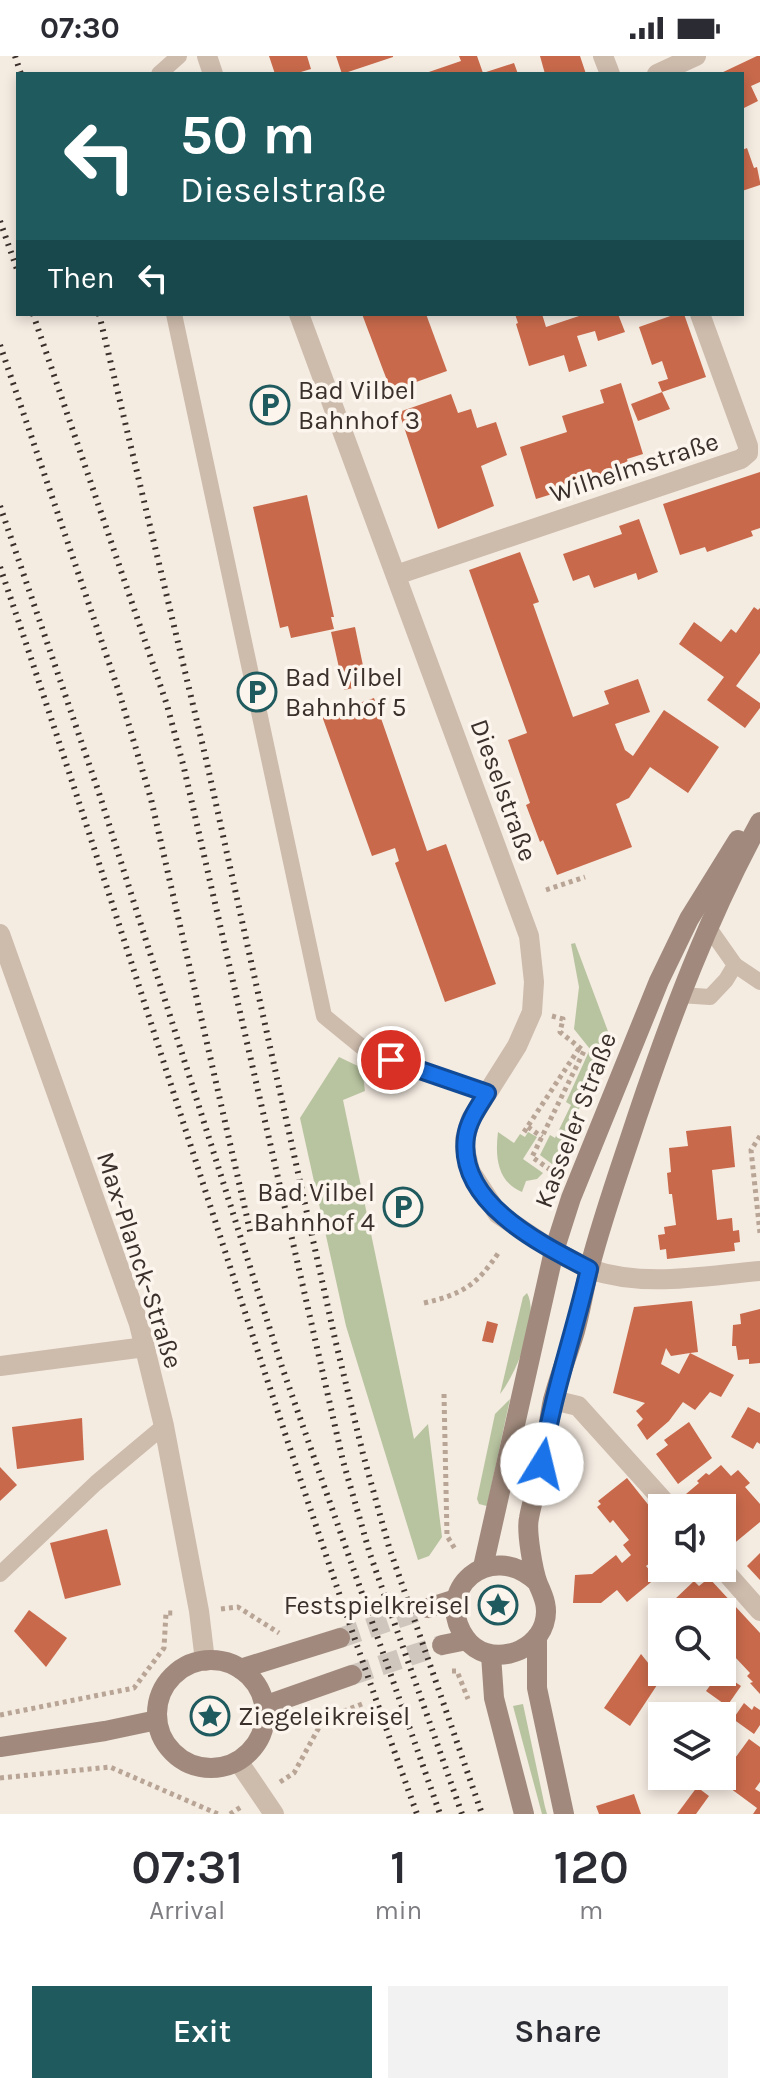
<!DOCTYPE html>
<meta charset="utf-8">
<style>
:root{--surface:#fff;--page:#f2f2f3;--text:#2b2b33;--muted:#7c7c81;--accent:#1f5a5e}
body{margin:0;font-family:Karla,sans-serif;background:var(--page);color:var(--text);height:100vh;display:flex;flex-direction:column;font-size:30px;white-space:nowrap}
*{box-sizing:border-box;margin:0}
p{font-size:26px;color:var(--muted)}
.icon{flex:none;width:44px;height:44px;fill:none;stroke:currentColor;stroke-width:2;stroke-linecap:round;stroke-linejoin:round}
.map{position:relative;height:1758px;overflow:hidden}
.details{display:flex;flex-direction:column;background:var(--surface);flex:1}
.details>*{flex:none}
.guide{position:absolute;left:16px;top:16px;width:728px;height:244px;border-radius:0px;box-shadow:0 4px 12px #0003;background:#1f5a5e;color:#fff;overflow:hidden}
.buttons{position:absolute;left:648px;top:1438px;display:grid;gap:16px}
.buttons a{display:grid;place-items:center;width:88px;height:88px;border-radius:0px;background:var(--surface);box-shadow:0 4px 12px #0003;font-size:40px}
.pin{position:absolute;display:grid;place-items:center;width:68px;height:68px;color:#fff;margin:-34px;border:4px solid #fff;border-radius:50%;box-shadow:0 2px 8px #0007}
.me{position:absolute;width:88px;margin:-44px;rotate:9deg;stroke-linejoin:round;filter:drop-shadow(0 0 6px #0008)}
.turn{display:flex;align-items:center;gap:28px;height:168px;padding:0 32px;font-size:36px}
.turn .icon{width:104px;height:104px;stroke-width:2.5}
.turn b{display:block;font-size:56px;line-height:68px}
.then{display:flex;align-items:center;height:76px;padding:0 32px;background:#0003;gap:16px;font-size:30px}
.eta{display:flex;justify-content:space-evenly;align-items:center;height:136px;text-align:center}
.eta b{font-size:48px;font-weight:600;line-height:56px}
.cta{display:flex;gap:16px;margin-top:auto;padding:16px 32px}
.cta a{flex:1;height:92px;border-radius:0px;background:var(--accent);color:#fff;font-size:32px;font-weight:600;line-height:92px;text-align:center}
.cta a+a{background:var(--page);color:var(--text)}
.status{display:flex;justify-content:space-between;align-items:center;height:56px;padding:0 40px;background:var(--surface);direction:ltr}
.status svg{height:22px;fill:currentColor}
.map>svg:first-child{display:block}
.green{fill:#b8c4a0}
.building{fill:#c8694b;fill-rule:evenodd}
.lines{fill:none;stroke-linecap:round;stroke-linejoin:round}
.secondary-tunnel{stroke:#cfc6bd;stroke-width:20;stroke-dasharray:20 10;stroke-linecap:butt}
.path{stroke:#b9a596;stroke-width:5;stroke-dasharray:4 4;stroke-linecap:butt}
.lane{stroke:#cdbbac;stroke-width:16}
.street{stroke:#cdbbac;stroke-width:20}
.secondary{stroke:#a18a7d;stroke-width:20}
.rail{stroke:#3b302b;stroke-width:6;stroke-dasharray:2 6;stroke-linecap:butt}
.route-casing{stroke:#114b97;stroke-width:20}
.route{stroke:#1a73e8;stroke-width:14}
.labels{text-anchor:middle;stroke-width:7;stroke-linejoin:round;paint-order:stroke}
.poi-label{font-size:26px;fill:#3b302b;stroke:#fbf5ee;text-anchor:start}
.street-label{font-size:26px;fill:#3b302b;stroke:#fbf5ee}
</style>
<div class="status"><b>07:30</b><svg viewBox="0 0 49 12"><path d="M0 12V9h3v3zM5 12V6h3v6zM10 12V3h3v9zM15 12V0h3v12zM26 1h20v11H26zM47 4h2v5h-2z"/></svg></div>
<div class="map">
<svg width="760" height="1758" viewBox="0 0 760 1758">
<rect width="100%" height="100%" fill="#f4ebe1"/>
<!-- green -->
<g class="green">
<path d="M575,887L609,978L563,1093L552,1108L540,1099L550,1079L555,1082L571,1049L566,1046L590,993L574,973L579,931L571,888Z"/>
<path d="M339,1001L362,1012L365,1035L343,1044L414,1383L428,1368L442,1481L429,1500L418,1504L346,1270L300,1062Z"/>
<path d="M498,1076L514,1087L520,1078L525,1081L528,1076L537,1081L523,1103L543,1117L537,1123L526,1125L522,1136C497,1126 495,1100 498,1076Z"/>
<path d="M527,1237C540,1261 516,1318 500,1338L523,1241Z"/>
<path d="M510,1343L487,1450L479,1448L477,1443L495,1358Z"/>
<path d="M523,1648L545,1751L547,1758H542L513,1650Z"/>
</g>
<!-- building -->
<g class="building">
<path d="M269,0H307L311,13L294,18H275Z"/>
<path d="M336,0H393V1L342,18Z"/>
<path d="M459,0H477L483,17L514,7L518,18H423L461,5Z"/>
<path d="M540,0H580L586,18H545Z"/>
<path d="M757,0H760V26L751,30L758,45L742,53V18H719Z"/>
<path d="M747,92L754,112L757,111L760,126V129L742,135V94Z"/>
<path d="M362,258H426L447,315L391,335Z"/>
<path d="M515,258H542L546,271L585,258H618L625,276L598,285L595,275L577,280L587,310L569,316L564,299L529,310L516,268L518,267Z"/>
<path d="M676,258H684L706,321L662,336L658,326L668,323L662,305L652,309L639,271Z"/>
<path d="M621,327L643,398L627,403L630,414L536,443L520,391L567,376L562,360L604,347L600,334Z"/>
<path d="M662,336L670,353L638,365L631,348Z"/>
<path d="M451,338L458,357L471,353L477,372L496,366L507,399L481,410L494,450L438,473L399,356Z"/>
<path d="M760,416V472L751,475L753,480L707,496L705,491L680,499L663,448Z"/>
<path d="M307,439L334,561H331L334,573L291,582L288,570L280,572L253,451Z"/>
<path d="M639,463L658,516L638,524L636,517L594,532L589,519L573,525L563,498L622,478L619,470Z"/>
<path d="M520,496L539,546L533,548L573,661L609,648L604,635L638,623L650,656L615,668L625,694L633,700L664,654L719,691L688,737L650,711L629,742L616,748L632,791L557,819L543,784L540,786L526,749L530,747L508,684L527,677L469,514Z"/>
<path d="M754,551L758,554L760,552V597L736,630L760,647V652L745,672L707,644L724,621L679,588L694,566L721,586L731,573L736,577Z"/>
<path d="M355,571L367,629L344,634L331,576Z"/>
<path d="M374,642L427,795L446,788L496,928L445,946L395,807L399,805L395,792L372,800L322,660Z"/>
<path d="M731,1070L735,1111L712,1114L717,1164L732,1162L733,1175L739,1174L740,1186L734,1187L735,1195L667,1203L666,1193L660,1194L658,1179L665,1178L664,1171L676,1169L672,1138H669L667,1117L671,1116L669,1092L688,1090L686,1075Z"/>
<path d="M692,1245L698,1296L690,1297L734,1319L721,1341L710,1336L695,1354L683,1346L669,1365L647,1384L637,1369L643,1363L636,1355L645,1347L613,1337L634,1251ZM666,1292L671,1300L690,1297L679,1318L661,1308Z"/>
<path d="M760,1253V1307L749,1308V1303L738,1304L736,1290H732L733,1269L741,1268L740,1258Z"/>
<path d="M487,1265L498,1268L493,1287L482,1285Z"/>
<path d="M748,1351L760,1357V1388L757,1386L753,1393L731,1381Z"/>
<path d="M82,1362L84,1404L17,1413L12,1371Z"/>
<path d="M689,1366L712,1402L678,1428L656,1398L668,1389L664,1384Z"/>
<path d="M721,1409L731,1420L738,1414L750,1427L745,1431L760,1448V1466L731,1490L722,1480V1452H698L686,1438L699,1427L697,1425L706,1417L709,1419Z"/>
<path d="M0,1411L17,1429L0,1445Z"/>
<path d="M627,1422L662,1466V1498L646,1510L656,1522L627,1546L617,1534L601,1547H573L575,1519L592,1518L616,1499L622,1507L631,1499L623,1489L629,1484L613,1464L610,1467L597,1451L601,1448L598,1445Z"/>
<path d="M107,1473L121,1529L65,1543L50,1487Z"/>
<path d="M760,1497V1524L747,1510Z"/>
<path d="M709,1522L760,1577V1638L750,1627L753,1626L747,1620L750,1617L734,1600L726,1608L722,1604V1556H684L674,1544L694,1525L699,1530Z"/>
<path d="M29,1554L67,1582L46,1611L14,1575Z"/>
<path d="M641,1598L661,1623L630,1670L604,1652Z"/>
<path d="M720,1616L741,1630L727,1650L706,1635Z"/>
<path d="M744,1647L752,1654L754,1650L760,1654V1669L754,1678L733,1663Z"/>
<path d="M749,1683L760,1691V1726L755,1733L760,1736V1758H753L757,1752L719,1724Z"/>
<path d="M697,1731L709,1740L696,1758H677Z"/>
<path d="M634,1738L641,1758H599L596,1750Z"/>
</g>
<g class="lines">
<!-- secondary-tunnel -->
<g class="secondary-tunnel">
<path d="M340,1582L428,1552"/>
<path d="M352,1619L442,1589"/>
</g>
<!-- path -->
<g class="path">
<path d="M546,834L585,821"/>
<path d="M552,960L563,963L560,976L584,995L532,1101L555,1117"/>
<path d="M528,1071L542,1081"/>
<path d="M524,1076L580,991"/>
<path d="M760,1080L751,1094L760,1177"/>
<path d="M424,1247C463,1238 477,1229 499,1196"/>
<path d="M444,1338L447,1480L455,1493"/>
<path d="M221,1553L238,1551L279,1577"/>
<path d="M452,1615H457L468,1643"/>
<path d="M0,1659L134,1632L164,1592L166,1557H175"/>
<path d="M321,1664L362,1648"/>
<path d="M0,1722L110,1711L218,1758"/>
<path d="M280,1726L294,1717L329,1653"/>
<path d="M230,1758L241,1751"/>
</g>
<!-- lane -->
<g class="lane">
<path d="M159,18L179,0"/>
<path d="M174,258L324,960L368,996L487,1037"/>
<path d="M735,909L760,926"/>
<path d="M680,939L710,941L726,924L735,909L709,872"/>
<path d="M0,1518L96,1427L164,1370"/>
</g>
<!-- street -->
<g class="street">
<path d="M207,0L213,18"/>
<path d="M603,0L610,18"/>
<path d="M657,18L696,0"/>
<path d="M299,258L529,880L534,926L532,956L517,990L471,1063L465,1083V1093L470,1115L498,1158L554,1195"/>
<path d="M396,519L741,403L748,397V390L700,258"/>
<path d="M0,878L139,1268L164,1370L199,1555L205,1605"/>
<path d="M589,1213C645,1232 702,1220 760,1215"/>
<path d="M0,1310L145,1291"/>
<path d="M553,1344L578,1350L670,1452"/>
<path d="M722,1512L760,1555"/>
<path d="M238,1705L274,1758"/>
</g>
<!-- secondary -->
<g class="secondary">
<path d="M554,1195L589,1213"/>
<path d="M483,1511L554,1195L571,1142L659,925L689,863L738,784"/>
<path d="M537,1526C490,1482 431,1534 466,1583C487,1611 534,1599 544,1568C549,1553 544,1541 538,1528C533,1515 526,1475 529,1462C532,1445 538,1427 542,1410C547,1388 548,1366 553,1344C559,1321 568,1298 575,1275C581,1254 584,1232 590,1210C603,1160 621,1110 637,1061C671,960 709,859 760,766"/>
<path d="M428,1552L456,1543"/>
<path d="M537,1581V1632L564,1758"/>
<path d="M442,1589L467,1584"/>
<path d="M491,1599L494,1642L524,1758"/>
<circle cx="211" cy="1658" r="54"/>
<path d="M240,1613L340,1582"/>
<path d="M264,1650L352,1619"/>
<path d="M0,1691L105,1675L157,1664"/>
</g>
<!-- rail -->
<g class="rail">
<path d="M15,0L21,18"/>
<path d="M0,165L18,216"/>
<path d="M33,258L167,649L184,712L343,1405L370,1498L462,1758"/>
<path d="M99,258L206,703L335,1283L363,1398L389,1491L482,1758"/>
<path d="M0,289L119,636L151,743L251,1179"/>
<path d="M0,450L99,737L282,1311L440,1758"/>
<path d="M0,511C142,925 267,1346 417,1758"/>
</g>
</g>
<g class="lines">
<!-- route casing -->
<g class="route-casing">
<path id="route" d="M391,1004L487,1037C479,1050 468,1065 466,1081C457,1147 541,1188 589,1213C574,1279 551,1342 542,1408"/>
</g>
<!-- route -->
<use href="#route" class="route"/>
</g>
<!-- icons -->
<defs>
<g id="parking-ring" transform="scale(2)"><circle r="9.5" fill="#fbf5ee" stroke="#1f5a5e" stroke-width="1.5"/><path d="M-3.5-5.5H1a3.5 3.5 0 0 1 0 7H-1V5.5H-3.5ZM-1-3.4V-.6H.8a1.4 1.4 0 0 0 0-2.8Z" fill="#1f5a5e"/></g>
<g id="sight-ring" transform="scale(2)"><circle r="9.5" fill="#fbf5ee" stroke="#1f5a5e" stroke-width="1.5"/><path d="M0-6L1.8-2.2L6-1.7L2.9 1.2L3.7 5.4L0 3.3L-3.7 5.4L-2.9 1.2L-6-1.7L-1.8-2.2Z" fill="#1f5a5e"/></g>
</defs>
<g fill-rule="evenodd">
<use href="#parking-ring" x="270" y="349"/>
<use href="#parking-ring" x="257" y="636"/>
<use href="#parking-ring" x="403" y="1151"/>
<use href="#sight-ring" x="498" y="1549"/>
<use href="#sight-ring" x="210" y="1660"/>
</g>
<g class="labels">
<!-- poi labels -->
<g class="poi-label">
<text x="298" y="343">Bad Vilbel<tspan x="298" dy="30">Bahnhof 3</tspan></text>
<text x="285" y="630">Bad Vilbel<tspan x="285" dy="30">Bahnhof 5</tspan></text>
<text x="375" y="1145" text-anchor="end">Bad Vilbel<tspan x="375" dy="30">Bahnhof 4</tspan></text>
<text x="470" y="1558" text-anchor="end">Festspielkreisel</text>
<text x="238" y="1669">Ziegeleikreisel</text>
</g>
<!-- street labels -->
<g class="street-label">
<text transform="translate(634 411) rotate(-18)" y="9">Wilhelmstraße</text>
<text transform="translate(504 734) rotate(70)" y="9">Dieselstraße</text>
<text transform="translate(575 1064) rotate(-69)" y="9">Kasseler Straße</text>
<text transform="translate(140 1204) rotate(72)" y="9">Max-Planck-Straße</text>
</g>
</g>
</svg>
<div class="buttons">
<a><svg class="icon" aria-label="sound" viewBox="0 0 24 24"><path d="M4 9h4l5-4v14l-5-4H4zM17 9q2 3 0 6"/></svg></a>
<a><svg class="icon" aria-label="search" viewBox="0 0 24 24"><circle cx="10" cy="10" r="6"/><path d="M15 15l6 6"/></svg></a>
<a><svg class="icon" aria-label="layers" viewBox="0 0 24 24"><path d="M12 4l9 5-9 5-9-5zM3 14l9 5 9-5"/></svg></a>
</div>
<div class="pin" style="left:391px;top:1004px;background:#d93025"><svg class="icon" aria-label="arrive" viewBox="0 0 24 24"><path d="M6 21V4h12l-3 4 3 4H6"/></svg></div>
<svg class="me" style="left:542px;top:1408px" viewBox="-20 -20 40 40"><circle r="19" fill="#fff"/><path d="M0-13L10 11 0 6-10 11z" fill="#1a73e8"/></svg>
<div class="guide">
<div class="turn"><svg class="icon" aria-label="left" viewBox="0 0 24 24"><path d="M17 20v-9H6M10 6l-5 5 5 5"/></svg><div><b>50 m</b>Dieselstraße</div></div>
<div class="then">Then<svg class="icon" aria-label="left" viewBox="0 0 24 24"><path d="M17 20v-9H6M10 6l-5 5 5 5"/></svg></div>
</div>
</div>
<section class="details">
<div class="eta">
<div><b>07:31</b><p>Arrival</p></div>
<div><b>1</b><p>min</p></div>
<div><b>120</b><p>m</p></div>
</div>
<div class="cta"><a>Exit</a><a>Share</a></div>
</section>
